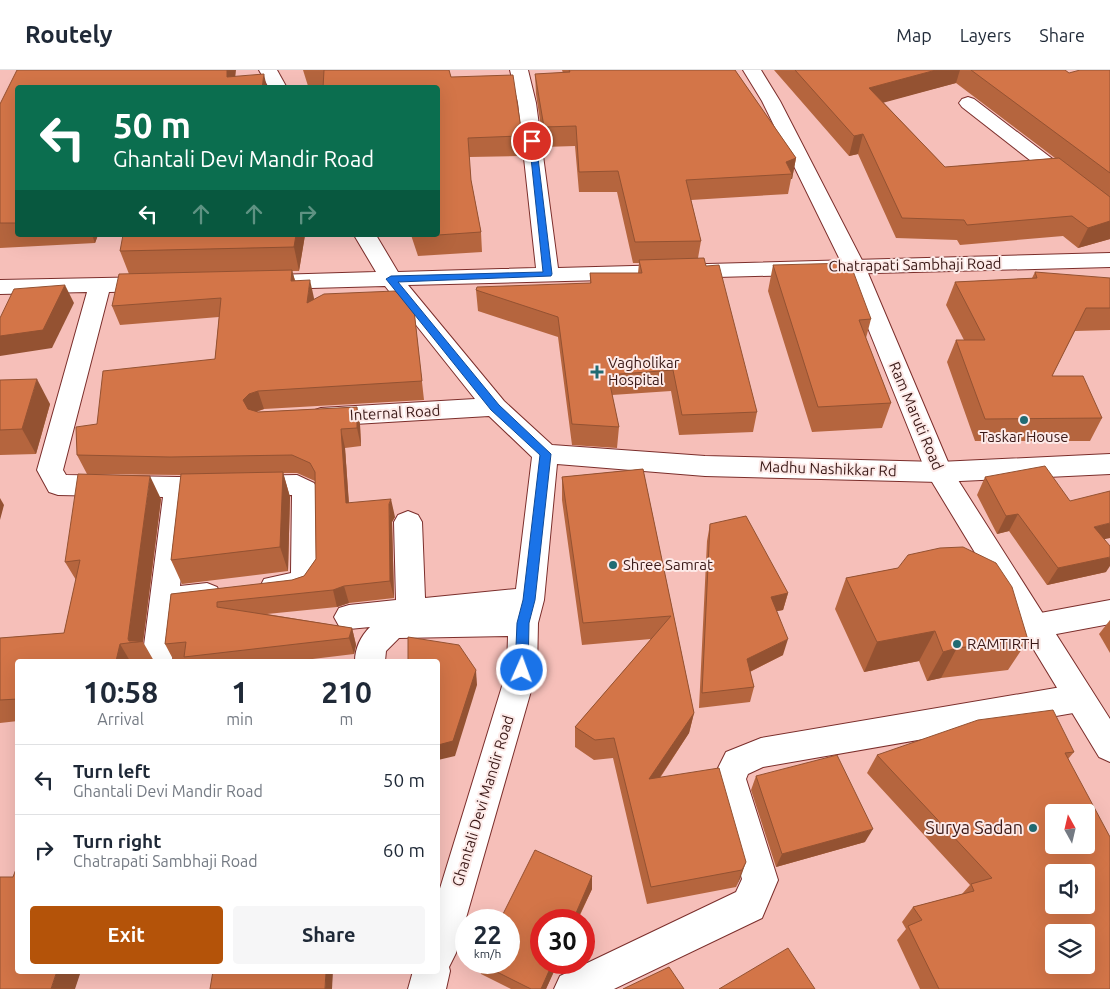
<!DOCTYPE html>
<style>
:root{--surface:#fff;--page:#f6f6f7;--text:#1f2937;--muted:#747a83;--line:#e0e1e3;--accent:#b45309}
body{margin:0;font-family:Ubuntu,sans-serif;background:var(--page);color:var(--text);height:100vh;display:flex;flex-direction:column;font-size:19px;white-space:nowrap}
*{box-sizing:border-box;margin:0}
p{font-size:16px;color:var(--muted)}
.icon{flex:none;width:28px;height:28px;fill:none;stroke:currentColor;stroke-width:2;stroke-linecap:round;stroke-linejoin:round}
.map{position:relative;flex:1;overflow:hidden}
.panel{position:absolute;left:15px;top:589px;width:425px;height:315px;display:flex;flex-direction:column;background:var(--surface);border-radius:5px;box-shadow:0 5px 20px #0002}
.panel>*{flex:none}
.guide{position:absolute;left:15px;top:15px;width:425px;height:152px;border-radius:5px;box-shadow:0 5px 20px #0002;background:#0b6e4f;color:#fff;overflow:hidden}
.needle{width:32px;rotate:352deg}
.buttons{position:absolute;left:1045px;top:734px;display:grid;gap:10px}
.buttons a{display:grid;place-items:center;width:50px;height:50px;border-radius:5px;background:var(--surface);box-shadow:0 5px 20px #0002;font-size:25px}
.speed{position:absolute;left:455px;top:839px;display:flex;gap:10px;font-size:25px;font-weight:700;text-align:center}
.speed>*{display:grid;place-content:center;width:65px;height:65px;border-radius:50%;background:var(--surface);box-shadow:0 5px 20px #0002;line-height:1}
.speed small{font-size:12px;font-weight:400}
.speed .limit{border:8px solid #d22;background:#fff;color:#111}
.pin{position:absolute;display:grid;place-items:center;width:42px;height:42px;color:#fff;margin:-21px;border:2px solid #fff;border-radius:50%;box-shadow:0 1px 5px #0007}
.me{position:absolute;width:55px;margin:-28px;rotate:2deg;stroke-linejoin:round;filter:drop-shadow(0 0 4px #0008)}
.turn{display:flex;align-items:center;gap:18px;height:105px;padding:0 15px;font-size:22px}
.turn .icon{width:65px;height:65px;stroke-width:2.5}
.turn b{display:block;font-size:35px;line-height:42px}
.lanes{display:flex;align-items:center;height:48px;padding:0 15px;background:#0003;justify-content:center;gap:25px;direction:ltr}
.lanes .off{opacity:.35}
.eta{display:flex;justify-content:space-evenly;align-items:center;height:85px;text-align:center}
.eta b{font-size:30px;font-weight:700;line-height:35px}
.button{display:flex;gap:10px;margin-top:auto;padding:10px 15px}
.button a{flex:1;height:58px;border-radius:5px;background:var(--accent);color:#fff;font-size:20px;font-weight:700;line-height:58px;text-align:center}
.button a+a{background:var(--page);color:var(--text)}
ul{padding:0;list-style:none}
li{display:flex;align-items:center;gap:15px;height:70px;padding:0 15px;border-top:1px solid var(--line)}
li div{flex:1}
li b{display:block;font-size:19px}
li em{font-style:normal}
header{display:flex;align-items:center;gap:30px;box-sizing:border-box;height:70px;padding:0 25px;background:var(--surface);border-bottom:1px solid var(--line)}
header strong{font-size:24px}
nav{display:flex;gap:28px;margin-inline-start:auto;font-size:18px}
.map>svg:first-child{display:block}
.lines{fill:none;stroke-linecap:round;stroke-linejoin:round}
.street-casing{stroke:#7b2e2b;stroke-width:2}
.secondary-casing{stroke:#7b2e2b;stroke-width:2}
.street{fill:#fff;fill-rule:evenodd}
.secondary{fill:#fff;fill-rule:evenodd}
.wall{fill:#b5653e;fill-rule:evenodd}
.shaded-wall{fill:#945232}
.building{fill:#d37548;stroke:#945232;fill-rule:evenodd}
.route{fill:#1a73e8;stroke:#114b97}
.poi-dot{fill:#216b73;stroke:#fdeae8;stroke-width:2}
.labels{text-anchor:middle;stroke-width:4;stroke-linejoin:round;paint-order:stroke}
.street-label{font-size:15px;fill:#3a1917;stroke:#fdeae8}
.poi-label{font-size:15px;fill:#3a1917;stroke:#fdeae8;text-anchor:start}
.near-poi-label{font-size:18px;fill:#3a1917;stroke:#fdeae8;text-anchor:end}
</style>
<header>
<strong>Routely</strong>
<nav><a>Map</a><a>Layers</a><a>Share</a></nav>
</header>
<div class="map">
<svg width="1110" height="919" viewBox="0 0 1110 919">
<rect width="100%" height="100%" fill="#f6bfb9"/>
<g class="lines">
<!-- street casing -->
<g class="street-casing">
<g id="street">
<path d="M259,0H277L287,18H269Z"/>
<path d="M510,0H528L536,33L558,198L1110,183V197L408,215L504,331L552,375L705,386L939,392L1110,384V404L939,412L705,406L557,394L544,530L538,553L537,600L456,883L449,897L450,901L446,919H408L413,901H438V825L507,600L508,566L399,568L386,581L385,591H355C355,578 361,566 370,557L349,559L339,556L334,547L339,538L349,535L396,530L394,452L398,445L408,441L418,445L422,452L425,528L516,519L532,387L489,346L321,356L312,353L308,347L312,341L321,338L475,329L385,216L274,219L266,217L263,212L266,207L274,205L376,202L354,165H376L398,202L536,198L518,33Z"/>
<path d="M968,27L974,29L1110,133V149L1103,147L962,37L959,33L962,29Z"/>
<path d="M153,207L161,209L164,214L161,219L153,221L109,222L63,400L66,405L178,407L297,405L314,413L318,420L319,507L308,522L274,529L264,525L260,517L264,509L291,503L292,425L190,427L180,516L207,513L217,517L221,525L217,533L207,537L178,540L172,591H142L163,427L58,425L49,422L37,400L87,222L0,224V210Z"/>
<path d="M1110,530V554L1035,568L1025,565L1020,556L1025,547L1035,544Z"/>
<path d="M1079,614L1090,618L1095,628L1090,638L1079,642L763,697L748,704L746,709L778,810L762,848L614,919H554L560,906L736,822L742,809L713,708L726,682L761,668Z"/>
</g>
</g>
<!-- secondary casing -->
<g class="secondary-casing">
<path id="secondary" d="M743,0H761L780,31L865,196L951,399L1110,649V692L1099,687L926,402L843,196L762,31Z"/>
</g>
<!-- street -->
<use href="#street" class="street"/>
<!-- secondary -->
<use href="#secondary" class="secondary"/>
</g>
<!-- wall -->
<g class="wall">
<path d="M303,0H449L451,7L521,58V78H519V86L469,87L471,110L481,162L482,182L418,186L411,165H438V18L323,15L308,16Z"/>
<path d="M562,0H735L796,88L792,109H791L788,124L691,130L701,171L698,188L706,196L757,342L753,362L679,365L671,321L612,325L619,357L617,378L572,375L558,267L478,241L476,220L590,213V203H638L639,193H633L617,122H579L575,76L544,77L536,24L535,4L563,3Z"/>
<path d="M774,0H1065L1069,3L1110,0V169L1078,178L1063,166L960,175L957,170L896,168L858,84L849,86ZM956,13L1055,88L945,97L883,32Z"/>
<path d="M18,18V165H98L95,173L0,178V34Z"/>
<path d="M305,165L299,201H292L295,210L314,229L414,240L424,330L264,339L256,342H258L357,337L360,355L361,376L345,378L349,433L395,447L392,452L394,528L349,533L337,537L267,544L352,558L356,575L354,584L296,591H186L185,589L174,591L165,574L171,524L292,510L304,506L316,489L315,411L297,403H283L290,427L288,501L182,514L171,490L181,405L87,404L77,385L97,354L215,289L219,247L120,255L112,236L129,204L120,181Z"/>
<path d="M773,195L871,249L866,268L891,333L882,358L812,362L768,221Z"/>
<path d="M1035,202L1110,238V260L1075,261L1052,306L1102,348L1090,371H975L947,292L956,270H964L946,235L955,212L1032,208Z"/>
<path d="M0,310L50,334L36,384L0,385Z"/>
<path d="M643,399L694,643L689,663L660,708L746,792L736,817L647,834L613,688L594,690L575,677V657L651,569L582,575L562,430V407Z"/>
<path d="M985,407L1104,469L1106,502L1047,515L1009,461L997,464L977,425Z"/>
<path d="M161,429L143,572L154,591H18V651L0,653V568L64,563L76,510L65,492Z"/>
<path d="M710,454L788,523L783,540L777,541L783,585L750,602L754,617L750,632L699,638L707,471Z"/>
<path d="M898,498L1028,570L1008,600L941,608L927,611L919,591L864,602L835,539L846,508Z"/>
<path d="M1110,550V583L1099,564Z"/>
<path d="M1074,682L1068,689L1110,919H920L897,870L906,859L902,852L913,837L962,824L970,815L867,703L877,685Z"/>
<path d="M756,706L865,772L776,797L751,720Z"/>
<path d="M592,806V819L546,919H511L481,904L479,892Z"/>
</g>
<!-- shaded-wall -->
<g class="shaded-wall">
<path d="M227,0H236L234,18L227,7Z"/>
<path d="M936,0H960L956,13L864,38L869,18Z"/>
<path d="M264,4L267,18H262Z"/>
<path d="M863,64L858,84L849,86L854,66Z"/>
<path d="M796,88L792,109H791L792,104L786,92Z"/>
<path d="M1110,151V169L1078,178L1088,158Z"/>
<path d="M92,165H98L95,173Z"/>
<path d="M296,165H305L299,201L294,177Z"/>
<path d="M292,200L297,219L291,211Z"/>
<path d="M310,210L314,228L311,251L307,233Z"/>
<path d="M65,215L74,233L52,278L0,286V266Z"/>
<path d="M37,309L50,334L36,384L22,359Z"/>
<path d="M258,321L264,339L254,342L249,349L243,330L249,324Z"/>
<path d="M357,337L360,355L361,376L357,358Z"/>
<path d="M341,359L345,378L350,451L346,433Z"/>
<path d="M283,402L290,427L288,501L280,477Z"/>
<path d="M150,406L161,429L143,572L130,573L128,569Z"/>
<path d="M0,428L4,435L0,450Z"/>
<path d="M391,429L395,447L392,452L394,528L390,511L389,434Z"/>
<path d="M1018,444L1009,461L997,464L1006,446Z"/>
<path d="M1110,453V468L1083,474L1094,457Z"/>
<path d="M1110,487V496L1106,502L1047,515L1058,498Z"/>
<path d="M344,516L349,533L337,537L333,520Z"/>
<path d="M788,523L783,540L766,543L771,527Z"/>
<path d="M352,558L356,575L354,584L349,568Z"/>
<path d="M935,561L919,591L864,602L877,572Z"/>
<path d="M788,569L783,585L743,605L747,589Z"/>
<path d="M120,574L130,591H116Z"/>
<path d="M957,578L941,608L927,611L943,582Z"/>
<path d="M476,600L477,615L455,686L438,690V675Z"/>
<path d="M694,643L689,663L646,728L649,709Z"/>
<path d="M873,759L865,772L776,797L782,784Z"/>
<path d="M746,792L740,809L736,817L742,800Z"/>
<path d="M592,806V819L577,850H573Z"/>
<path d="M553,892H558L546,919H541Z"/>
<path d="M57,901H81L75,919H51Z"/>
<path d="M326,901H333L332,919H325Z"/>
</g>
<!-- building -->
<g class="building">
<path d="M17,0H227V7L264,4L262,18H18V153H0V34Z"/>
<path d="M324,0H449L451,7L513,5L521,58H518L519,66L468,68L471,110L481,162L438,165V18H323Z"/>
<path d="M569,0H735L796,88L786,92L792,104L686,110L701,171L635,172L618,101L579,102L576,56L544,57L535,4L570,2Z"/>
<path d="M795,0H936L869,18L945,97L1059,88L1110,127V151L1088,158L1072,146L967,155L964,150L902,148L863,64L854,66Z"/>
<path d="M971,0H1065L1069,3L1080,0H1110V103Z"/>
<path d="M123,165H296L294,177L120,181Z"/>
<path d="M416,165H434L416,166Z"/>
<path d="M704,188L706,196L719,195L757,342L682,345L673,300L608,305L619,357L572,354L558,247L476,220L477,217L591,213L590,203H642L639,190Z"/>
<path d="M850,193L871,249L859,250L891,333L818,337L773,195Z"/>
<path d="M292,200L291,211L310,210L307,233L324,224L395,221L414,240L422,311L258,321L249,324L243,330L248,339L258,342L357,337V358L341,359L346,433L391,429L389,434L390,511L344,516L333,520L217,532V537L352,558L349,568L184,587L186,572L165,574L171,524L292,510L304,506L316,489L315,402L310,393L292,385L170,387L77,385L76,357L97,354L103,301L215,289L221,228L112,236L119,204Z"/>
<path d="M1035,202L1110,208V238H1086L1052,306H1083L1102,348L985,349L956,270H985L955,212L1037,208Z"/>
<path d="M65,215L43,260L0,266V248L14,219Z"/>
<path d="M37,309L22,359L0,360V310Z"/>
<path d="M1045,396L1070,431L1110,421V453L1094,457L1110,476V487L1058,498L1018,444L1006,446L985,407Z"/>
<path d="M643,399L694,643L649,709L719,698L746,792L742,800L651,817L614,668L595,670L575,657L671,546L583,553L562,407Z"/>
<path d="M283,402L280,477L171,490L181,404Z"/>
<path d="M78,404L150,406L128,569L129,571H143L120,574L116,591H18V629L0,630V568L64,563L80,490L65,492Z"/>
<path d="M746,446L788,523L771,527L788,569L747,589L754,617L702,623L710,454Z"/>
<path d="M963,477L996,493L1012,517L1028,570L957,578L943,582L935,561L877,572L846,508L898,498L908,485L940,478Z"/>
<path d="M408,567L459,575L476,600L453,671L438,675V591H408Z"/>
<path d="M1053,640L1074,682L1065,683L1110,767V919H939L908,856L922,850L913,837L974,821L971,814L992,808L877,685L978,650ZM1054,742H1086V775H1054ZM1054,802H1086V835H1054ZM1054,862H1086V895H1054Z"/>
<path d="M837,685L873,759L782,784L756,706Z"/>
<path d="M535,780L592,806L573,850H541V892H553L541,919H531L479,893L509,892V850H500Z"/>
<path d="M18,794V901H57L51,919H54H0V807H13Z"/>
<path d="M788,878L815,919H719Z"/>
<path d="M669,897L684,919H623Z"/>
<path d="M213,901H326L325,919H210Z"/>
</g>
<!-- route -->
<path class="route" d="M529,69L536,71L552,204L551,206L398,212L499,335L551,384L535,530L529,553L528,600L526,604L522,605L517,604L515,600L517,553L523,530L540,385L491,340L386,209L391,206L543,202Z"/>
<!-- markers -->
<g class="poi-dot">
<path d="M594.5 294.5h5v5h5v5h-5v5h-5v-5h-5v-5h5z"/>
<circle cx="1024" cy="350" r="5"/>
<circle cx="613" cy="495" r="5"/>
<circle cx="957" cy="574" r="5"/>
<circle cx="1033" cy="758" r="5"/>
</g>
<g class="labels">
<!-- street labels -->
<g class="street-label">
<text transform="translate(915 195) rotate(-1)" y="5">Chatrapati Sambhaji Road</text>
<text transform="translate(395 343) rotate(-3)" y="5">Internal Road</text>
<text transform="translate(916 346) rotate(67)" y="5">Ram Maruti Road</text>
<text transform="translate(828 399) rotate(2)" y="5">Madhu Nashikkar Rd</text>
<text transform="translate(483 731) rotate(-73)" y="5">Ghantali Devi Mandir Road</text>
</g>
<!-- poi labels -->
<g class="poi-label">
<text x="608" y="298">Vagholikar<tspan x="608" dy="17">Hospital</tspan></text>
<text x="1024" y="372" text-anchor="middle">Taskar House</text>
<text x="623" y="500">Shree Samrat</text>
<text x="967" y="579">RAMTIRTH</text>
</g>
<!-- near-poi labels -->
<g class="near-poi-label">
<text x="1023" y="764">Surya Sadan</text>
</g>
</g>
</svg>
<div class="buttons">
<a><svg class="needle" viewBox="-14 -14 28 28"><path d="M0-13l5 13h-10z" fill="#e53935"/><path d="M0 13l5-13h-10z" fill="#747a83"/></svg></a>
<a><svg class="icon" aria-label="sound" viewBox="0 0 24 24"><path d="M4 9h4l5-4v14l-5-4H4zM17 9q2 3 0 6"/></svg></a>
<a><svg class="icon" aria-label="layers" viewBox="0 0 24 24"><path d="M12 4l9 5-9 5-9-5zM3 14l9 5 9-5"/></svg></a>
</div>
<div class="speed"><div>22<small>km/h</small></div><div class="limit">30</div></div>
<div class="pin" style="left:532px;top:71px;background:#d93025"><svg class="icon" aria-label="arrive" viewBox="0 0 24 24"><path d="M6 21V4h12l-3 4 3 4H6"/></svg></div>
<svg class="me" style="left:522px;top:600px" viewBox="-20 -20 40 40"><circle r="17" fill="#1a73e8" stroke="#fff" stroke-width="3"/><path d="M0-11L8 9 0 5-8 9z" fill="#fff"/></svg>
<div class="guide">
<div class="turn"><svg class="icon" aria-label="left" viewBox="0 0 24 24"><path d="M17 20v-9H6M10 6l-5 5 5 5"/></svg><div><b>50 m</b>Ghantali Devi Mandir Road</div></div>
<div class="lanes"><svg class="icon" aria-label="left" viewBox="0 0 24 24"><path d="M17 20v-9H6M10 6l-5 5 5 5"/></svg><svg class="icon off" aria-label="ahead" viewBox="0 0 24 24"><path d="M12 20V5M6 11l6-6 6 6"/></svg><svg class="icon off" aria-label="ahead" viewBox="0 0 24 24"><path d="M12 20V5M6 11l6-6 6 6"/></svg><svg class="icon off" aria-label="right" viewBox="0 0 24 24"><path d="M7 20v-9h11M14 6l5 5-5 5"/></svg></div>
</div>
<section class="panel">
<div class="eta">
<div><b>10:58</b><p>Arrival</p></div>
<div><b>1</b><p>min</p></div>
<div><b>210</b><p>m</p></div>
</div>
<ul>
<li><svg class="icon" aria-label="left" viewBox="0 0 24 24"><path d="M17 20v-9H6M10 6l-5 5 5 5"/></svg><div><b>Turn left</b><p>Ghantali Devi Mandir Road</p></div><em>50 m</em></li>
<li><svg class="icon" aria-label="right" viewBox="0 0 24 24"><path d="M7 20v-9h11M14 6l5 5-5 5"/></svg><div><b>Turn right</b><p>Chatrapati Sambhaji Road</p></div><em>60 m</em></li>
</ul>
<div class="button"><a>Exit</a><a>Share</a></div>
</section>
</div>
